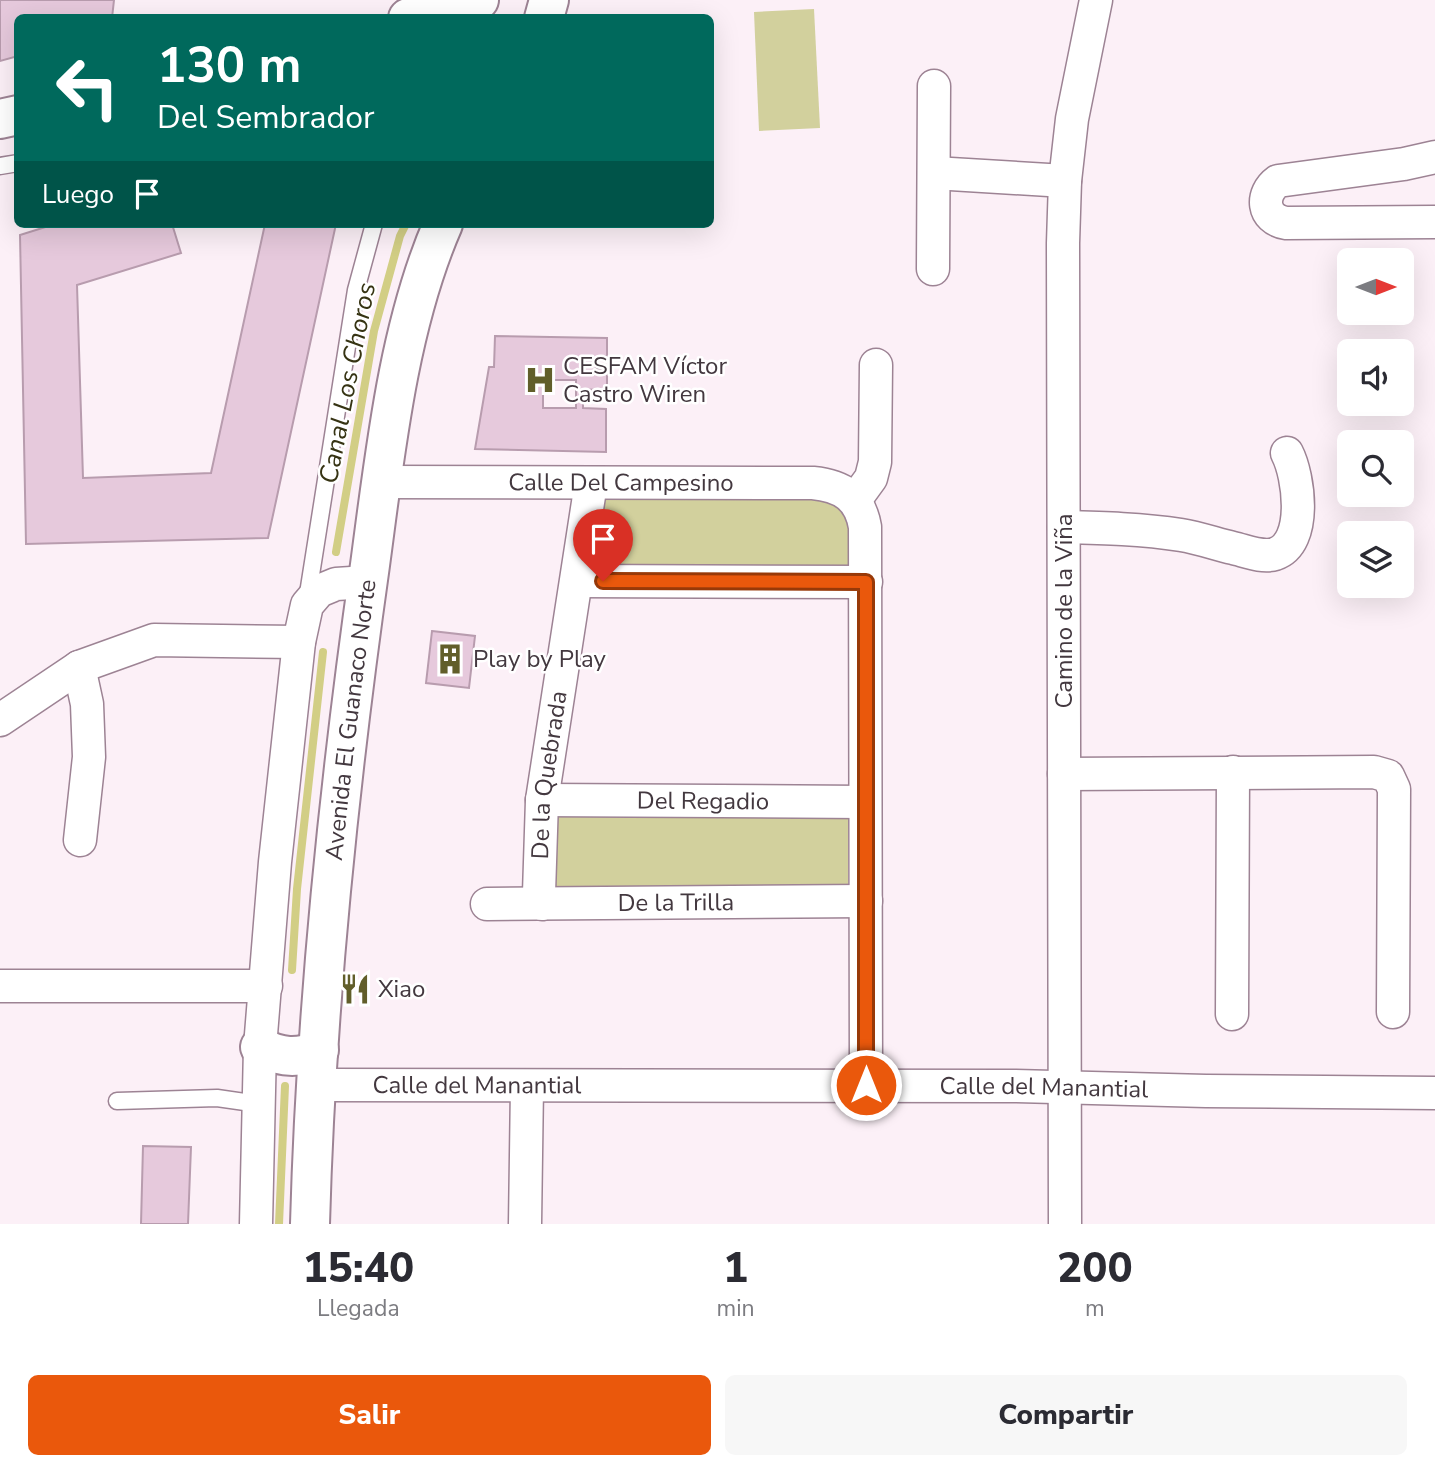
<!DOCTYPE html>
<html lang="es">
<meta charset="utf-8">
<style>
:root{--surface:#fff;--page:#f7f7f7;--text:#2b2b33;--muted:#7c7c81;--accent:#ea580c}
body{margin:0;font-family:"Nunito Sans",sans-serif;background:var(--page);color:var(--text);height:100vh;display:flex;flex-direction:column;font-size:26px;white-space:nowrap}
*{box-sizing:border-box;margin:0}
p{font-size:23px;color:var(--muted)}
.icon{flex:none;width:38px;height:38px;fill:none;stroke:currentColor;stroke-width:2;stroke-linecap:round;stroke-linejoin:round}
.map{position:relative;height:1224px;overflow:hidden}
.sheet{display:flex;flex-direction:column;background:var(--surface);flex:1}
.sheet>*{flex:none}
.banner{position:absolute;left:14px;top:14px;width:700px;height:214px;border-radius:10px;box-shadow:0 7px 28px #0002;background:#00695c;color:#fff;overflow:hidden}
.needle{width:46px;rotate:90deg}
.controls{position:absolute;left:1337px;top:248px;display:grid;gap:14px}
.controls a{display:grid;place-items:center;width:77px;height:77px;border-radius:10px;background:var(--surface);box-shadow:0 7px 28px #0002;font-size:35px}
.pin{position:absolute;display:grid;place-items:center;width:60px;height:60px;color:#fff;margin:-72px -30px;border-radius:50% 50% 50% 0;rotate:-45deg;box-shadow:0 0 7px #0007}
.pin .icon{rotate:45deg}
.me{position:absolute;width:77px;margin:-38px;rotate:0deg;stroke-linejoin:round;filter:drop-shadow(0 0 5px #0008)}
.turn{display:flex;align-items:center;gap:24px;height:147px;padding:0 28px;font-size:32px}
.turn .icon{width:91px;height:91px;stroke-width:2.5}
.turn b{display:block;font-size:49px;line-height:60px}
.then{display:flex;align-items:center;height:66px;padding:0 28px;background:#0003;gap:14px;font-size:26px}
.eta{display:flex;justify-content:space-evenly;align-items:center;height:119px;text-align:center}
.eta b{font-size:42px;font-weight:800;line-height:49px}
.button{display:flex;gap:14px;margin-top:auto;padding:14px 28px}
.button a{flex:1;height:80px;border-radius:10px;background:var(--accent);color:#fff;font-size:28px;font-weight:800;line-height:80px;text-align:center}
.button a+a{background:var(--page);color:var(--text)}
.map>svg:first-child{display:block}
.green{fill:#d2d09d}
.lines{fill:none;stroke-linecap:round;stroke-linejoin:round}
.stream{stroke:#d2ce85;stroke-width:8}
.building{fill:#e6c9dc;stroke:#b89cae;stroke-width:2;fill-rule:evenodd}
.service-casing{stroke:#9d8394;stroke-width:19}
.minor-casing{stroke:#9d8394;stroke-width:35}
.tertiary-casing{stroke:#9d8394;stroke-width:42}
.service{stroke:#fff;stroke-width:16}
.minor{stroke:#fff;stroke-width:32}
.tertiary{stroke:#fff;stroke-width:38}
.route-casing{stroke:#983908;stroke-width:18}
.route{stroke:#ea580c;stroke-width:12}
.labels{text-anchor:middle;stroke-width:5;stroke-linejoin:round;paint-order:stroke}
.poi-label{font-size:24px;fill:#43383f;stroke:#fff;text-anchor:start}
.street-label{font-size:24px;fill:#43383f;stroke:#fff}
.water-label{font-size:26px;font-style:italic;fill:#363313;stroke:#fff}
</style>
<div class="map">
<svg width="1435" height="1224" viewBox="0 0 1435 1224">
<rect width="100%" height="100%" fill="#fcf0f7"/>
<!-- green -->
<g class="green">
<path d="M814,9L820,128L759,131L754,12Z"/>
<path d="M601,493L813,494L839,507L849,522L852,573L590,570Z"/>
<path d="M848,808V890L558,891L544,887L552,812Z"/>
</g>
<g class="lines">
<!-- stream -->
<g class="stream">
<path d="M336,552L374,331L400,236L406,224"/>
<path d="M292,970L297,889L323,652"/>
<path d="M279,1224L285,1086"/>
</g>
</g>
<!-- building -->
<g class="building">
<path d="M0,0H114L112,18H18V56L0,61Z"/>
<path d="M55,224H172L181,253L77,285L83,478L211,473L265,224H336L268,538L26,544L20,235Z"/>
<path d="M495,336L607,338V356L596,357V369H607V389L583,390V408L606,409V452L475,449L489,367H494ZM543,380H576V408H543Z"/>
<path d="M432,631L475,636L469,688L426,683Z"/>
<path d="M143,1146L191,1147L188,1224H141Z"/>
</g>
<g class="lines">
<!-- service casing -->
<g class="service-casing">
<g id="service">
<path d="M0,166L18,163"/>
<path d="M307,600L356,290L374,224"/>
<path d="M117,1101L217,1098L259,1104"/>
</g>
</g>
<!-- minor casing -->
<g class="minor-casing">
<g id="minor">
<path d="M1435,157L1404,164L1278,181C1260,194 1262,219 1286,223L1435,222"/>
<path d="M934,173L1065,181"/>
<path d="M933,269L934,86"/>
<path id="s1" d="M381,482L813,483C842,486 860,497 865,527L866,1085"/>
<path d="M855,500L871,478L875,462L876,365"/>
<path d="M1064,527C1103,528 1142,529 1181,535C1199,538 1216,544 1233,548C1246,551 1262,558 1275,554C1308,543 1299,476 1287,453"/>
<path d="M577,581L866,582"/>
<path d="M79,667L87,704L89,757L80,840"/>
<path d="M0,720L79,667L154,640L299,642"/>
<path d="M1064,774L1374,772L1388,776L1394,789L1393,1012"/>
<path id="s2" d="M542,800L865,802"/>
<path id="s3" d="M487,904L866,901"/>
<path id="s4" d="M542,904L539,893L542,800L591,483"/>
<path d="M0,986H266"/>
<path d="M1232,1014L1233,772"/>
<path id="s5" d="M318,1085L1014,1086L1206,1091L1435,1093"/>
<path d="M256,1224L260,1047L275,862L299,642L307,605L319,591L336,584L367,582"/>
<path d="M525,1224L527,1086"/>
<path d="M1065,1224L1063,243L1065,181L1072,119L1096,0"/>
</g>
</g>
<!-- tertiary casing -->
<g class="tertiary-casing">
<g id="tertiary">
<path d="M408,18L479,0"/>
<path d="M544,18L549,0"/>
<path d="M0,119L18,115"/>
<path d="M260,1047C280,1058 298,1059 319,1050"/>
<path id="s6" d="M310,1224C316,1003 339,783 370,565C385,454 398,327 443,224"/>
</g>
</g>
<!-- service -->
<use href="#service" class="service"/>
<!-- minor -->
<use href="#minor" class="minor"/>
<!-- tertiary -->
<use href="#tertiary" class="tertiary"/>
</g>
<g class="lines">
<!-- route casing -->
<g class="route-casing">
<path id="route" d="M603,581L866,582V1085"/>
</g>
<!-- route -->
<use href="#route" class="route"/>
</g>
<!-- icons -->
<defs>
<g id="hospital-bare" transform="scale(2.415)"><path d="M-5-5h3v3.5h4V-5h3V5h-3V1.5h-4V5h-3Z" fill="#615e2a" stroke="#fff" stroke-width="2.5" paint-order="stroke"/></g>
<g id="building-bare" transform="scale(2.415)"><path d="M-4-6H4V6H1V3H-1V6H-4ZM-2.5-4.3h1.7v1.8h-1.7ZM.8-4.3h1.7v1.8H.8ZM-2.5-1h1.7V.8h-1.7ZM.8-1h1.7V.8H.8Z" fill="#615e2a" stroke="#fff" stroke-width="2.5" paint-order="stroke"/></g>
<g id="restaurant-bare" transform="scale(2.415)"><path d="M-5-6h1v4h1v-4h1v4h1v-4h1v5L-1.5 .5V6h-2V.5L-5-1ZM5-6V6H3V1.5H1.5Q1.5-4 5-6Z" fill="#615e2a" stroke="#fff" stroke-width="2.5" paint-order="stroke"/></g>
</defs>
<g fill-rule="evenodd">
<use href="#hospital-bare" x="540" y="380"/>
<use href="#building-bare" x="450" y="659"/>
<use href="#restaurant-bare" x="355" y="989"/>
</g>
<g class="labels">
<!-- poi labels -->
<g class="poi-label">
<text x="563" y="374">CESFAM Víctor<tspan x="563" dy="28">Castro Wiren</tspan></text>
<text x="473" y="667">Play by Play</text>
<text x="378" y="997">Xiao</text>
</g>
<!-- street labels -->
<g class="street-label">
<text dy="8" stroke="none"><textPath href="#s1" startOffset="240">Calle Del Campesino</textPath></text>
<text transform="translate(1064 611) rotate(-90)" y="8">Camino de la Viña</text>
<text dy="8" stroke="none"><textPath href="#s6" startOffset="506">Avenida El Guanaco Norte</textPath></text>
<text dy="8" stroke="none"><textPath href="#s4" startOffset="130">De la Quebrada</textPath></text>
<text dy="8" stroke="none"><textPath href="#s2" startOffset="161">Del Regadio</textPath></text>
<text dy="8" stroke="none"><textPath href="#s3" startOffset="189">De la Trilla</textPath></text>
<text dy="8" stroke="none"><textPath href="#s5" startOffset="159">Calle del Manantial</textPath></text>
<text dy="8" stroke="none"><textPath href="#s5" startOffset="726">Calle del Manantial</textPath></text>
</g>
<!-- water labels -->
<g class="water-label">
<text transform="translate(347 383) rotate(-79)" y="9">Canal Los Choros</text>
</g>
</g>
</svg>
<div class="controls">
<a><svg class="needle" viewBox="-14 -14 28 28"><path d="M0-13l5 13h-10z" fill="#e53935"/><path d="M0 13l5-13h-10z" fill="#7c7c81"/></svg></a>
<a><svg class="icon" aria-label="sound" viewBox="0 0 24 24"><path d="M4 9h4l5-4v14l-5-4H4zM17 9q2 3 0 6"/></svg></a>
<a><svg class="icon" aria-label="search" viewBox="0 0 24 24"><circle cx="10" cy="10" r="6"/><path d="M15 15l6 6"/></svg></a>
<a><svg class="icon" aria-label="layers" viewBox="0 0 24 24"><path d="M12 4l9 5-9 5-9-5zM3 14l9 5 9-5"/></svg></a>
</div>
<div class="pin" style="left:603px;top:581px;background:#d93025"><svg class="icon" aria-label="arrive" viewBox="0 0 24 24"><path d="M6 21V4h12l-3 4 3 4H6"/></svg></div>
<svg class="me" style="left:866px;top:1085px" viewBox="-20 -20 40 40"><circle r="17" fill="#ea580c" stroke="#fff" stroke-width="3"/><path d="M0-11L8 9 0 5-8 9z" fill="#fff"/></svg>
<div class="banner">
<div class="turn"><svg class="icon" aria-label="left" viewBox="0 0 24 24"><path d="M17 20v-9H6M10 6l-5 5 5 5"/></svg><div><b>130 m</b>Del Sembrador</div></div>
<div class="then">Luego<svg class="icon" aria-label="arrive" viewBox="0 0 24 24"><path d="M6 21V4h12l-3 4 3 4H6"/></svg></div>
</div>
</div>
<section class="sheet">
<div class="eta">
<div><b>15:40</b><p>Llegada</p></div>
<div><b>1</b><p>min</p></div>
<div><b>200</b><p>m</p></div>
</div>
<div class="button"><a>Salir</a><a>Compartir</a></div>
</section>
